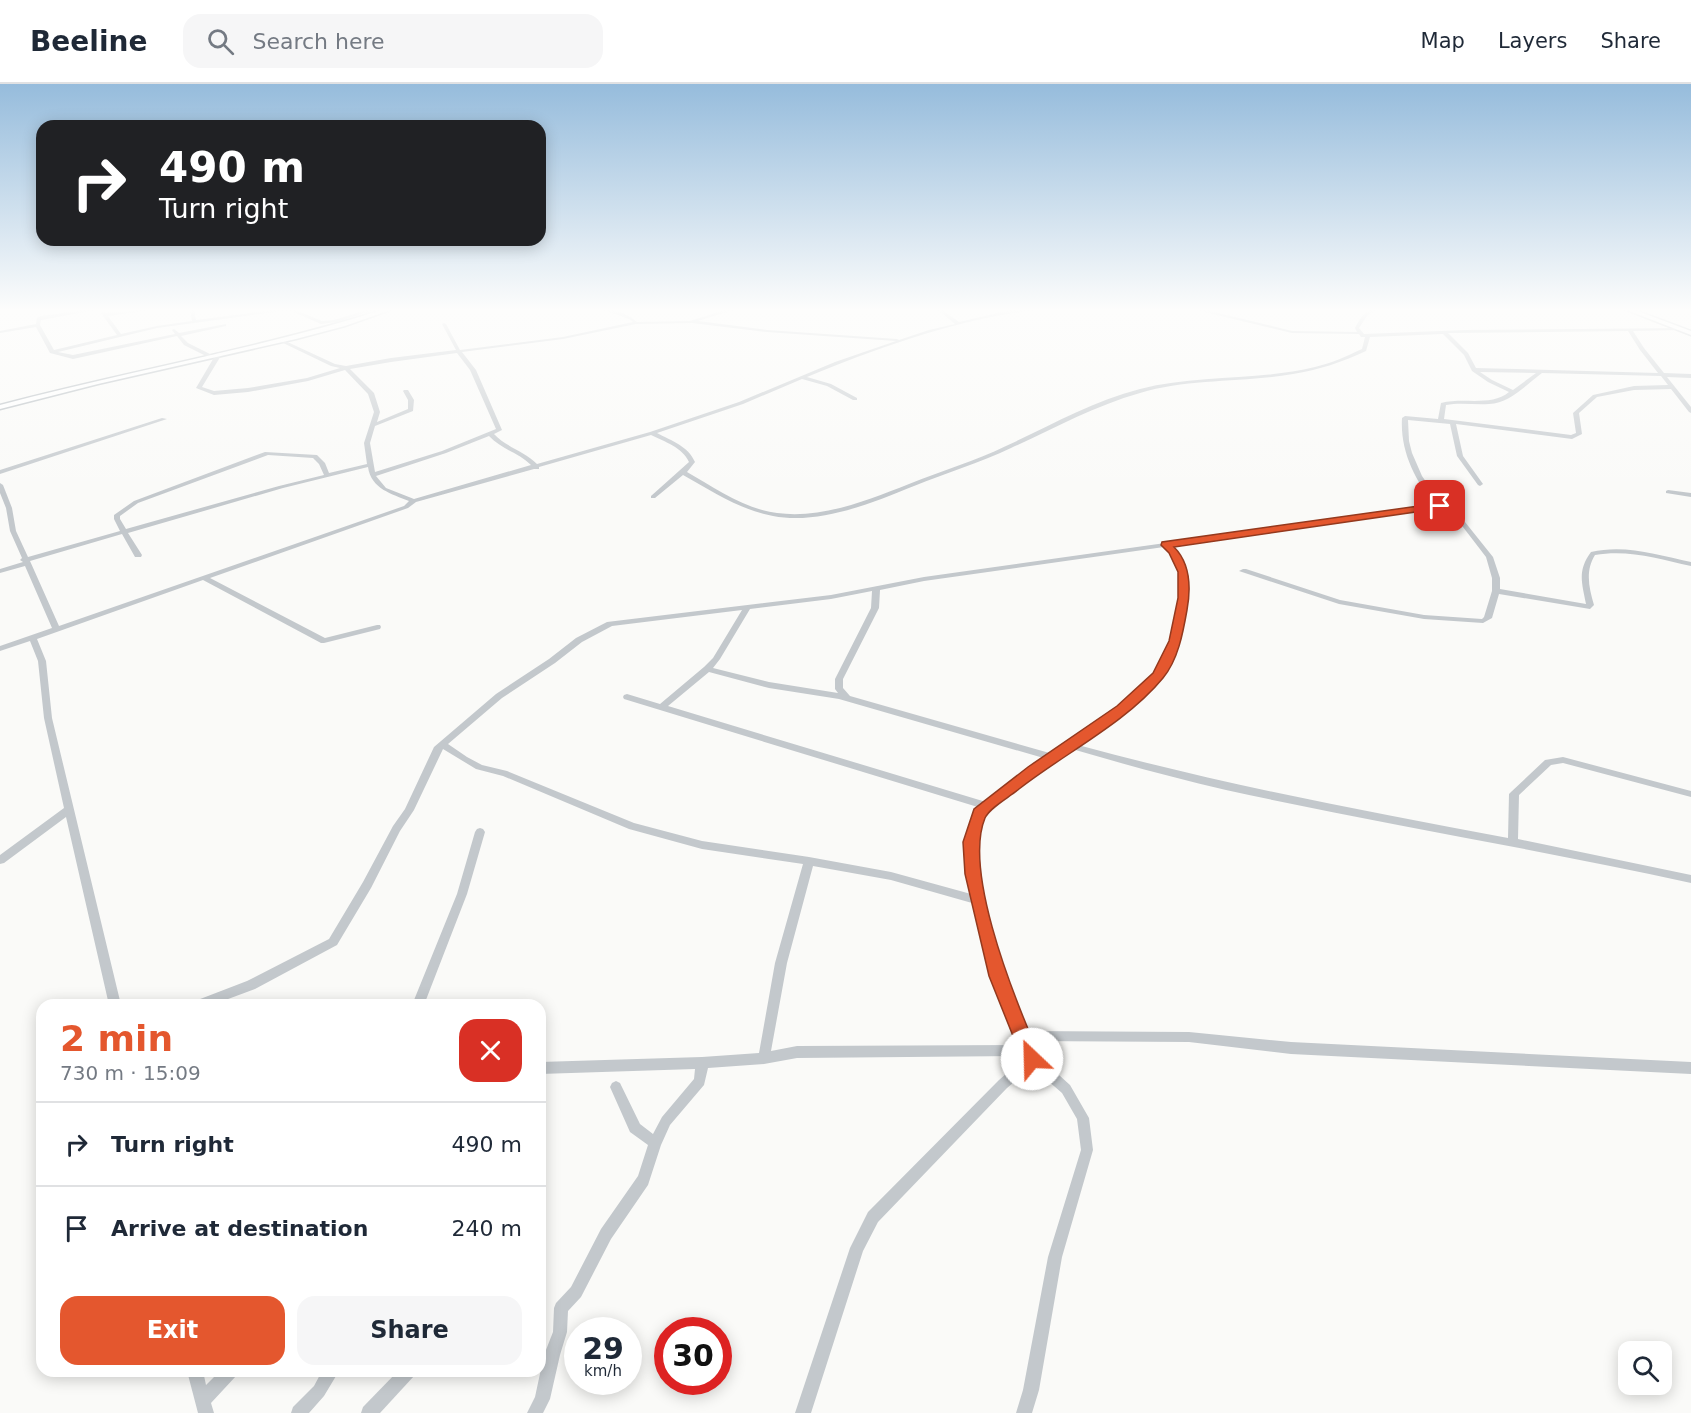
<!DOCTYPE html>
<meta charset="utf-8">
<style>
:root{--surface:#fff;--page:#f6f6f7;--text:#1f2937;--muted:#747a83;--line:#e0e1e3;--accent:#e4572e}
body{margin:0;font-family:"DejaVu Sans",sans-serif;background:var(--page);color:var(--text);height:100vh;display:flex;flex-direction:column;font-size:22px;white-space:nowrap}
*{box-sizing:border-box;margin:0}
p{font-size:20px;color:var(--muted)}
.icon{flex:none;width:33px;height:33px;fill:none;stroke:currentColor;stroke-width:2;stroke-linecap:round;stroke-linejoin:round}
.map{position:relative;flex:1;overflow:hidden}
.panel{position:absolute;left:36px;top:915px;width:510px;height:378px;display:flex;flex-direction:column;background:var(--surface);border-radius:18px;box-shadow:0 3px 15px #0003}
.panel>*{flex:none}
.banner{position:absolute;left:36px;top:36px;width:510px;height:126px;border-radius:18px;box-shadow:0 3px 15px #0003;background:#202124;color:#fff;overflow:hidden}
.tools{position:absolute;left:1618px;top:1257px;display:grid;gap:12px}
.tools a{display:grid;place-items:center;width:54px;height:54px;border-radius:12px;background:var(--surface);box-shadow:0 3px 15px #0003;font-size:30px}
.speed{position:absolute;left:564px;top:1233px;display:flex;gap:12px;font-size:30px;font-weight:700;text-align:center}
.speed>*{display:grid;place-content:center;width:78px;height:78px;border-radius:50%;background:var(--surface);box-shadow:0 3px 15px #0003;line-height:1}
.speed small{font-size:15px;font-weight:400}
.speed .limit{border:9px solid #d22;background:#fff;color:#111}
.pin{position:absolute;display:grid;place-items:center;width:51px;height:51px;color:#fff;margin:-26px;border-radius:12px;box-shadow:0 3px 9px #0006}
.me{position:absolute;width:66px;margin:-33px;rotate:336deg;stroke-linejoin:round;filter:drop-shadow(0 0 4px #0008)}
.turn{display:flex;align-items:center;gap:21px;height:126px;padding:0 24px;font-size:27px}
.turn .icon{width:78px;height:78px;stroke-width:2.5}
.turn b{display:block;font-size:42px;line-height:51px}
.round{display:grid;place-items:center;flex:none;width:63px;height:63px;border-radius:18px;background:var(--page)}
.overview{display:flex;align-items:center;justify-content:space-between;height:102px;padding:0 24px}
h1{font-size:36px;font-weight:700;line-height:45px;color:var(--accent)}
.primary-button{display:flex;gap:12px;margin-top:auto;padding:12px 24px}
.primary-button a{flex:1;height:69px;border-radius:18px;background:var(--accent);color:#fff;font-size:24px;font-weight:700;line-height:69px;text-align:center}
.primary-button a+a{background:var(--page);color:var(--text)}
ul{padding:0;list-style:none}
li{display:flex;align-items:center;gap:18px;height:84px;padding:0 24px;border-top:2px solid var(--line)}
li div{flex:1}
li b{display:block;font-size:22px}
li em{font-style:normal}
header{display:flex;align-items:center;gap:36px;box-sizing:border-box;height:84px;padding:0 30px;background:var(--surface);border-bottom:2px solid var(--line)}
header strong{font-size:28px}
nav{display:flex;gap:33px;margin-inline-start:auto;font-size:21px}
.search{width:420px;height:54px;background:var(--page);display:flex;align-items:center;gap:15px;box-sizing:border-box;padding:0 21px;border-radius:18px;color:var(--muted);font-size:22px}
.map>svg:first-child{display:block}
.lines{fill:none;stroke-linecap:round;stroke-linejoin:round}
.secondary-casing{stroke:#b3babf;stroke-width:3}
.minor{fill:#c3c8cc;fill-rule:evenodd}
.secondary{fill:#fff;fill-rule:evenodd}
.route{fill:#e4572e;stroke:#94391e;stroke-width:1.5}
</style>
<header>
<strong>Beeline</strong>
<div class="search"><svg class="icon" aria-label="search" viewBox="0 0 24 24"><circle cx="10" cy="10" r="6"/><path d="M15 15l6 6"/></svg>Search here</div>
<nav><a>Map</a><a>Layers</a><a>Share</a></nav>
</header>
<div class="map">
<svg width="1691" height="1329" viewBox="0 0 1691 1329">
<rect width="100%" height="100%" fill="#fafaf8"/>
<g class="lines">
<!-- secondary casing -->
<g class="secondary-casing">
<g id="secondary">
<path d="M385,225H393L345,242L296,255L98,300L0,325V321C128,287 259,265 385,225Z"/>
<path d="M1624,225H1632L1691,247V251Z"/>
</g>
</g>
<!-- minor -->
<g class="minor">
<path d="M93,225H102L41,236L40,241L54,266L117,251L101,229L103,228L106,229L152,225L150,226L108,232L121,250L157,242L192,237L190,225H194L196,236L282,225H293L322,237L334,236L370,225H376L337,238L321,240L289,226L157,244L58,268L73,271L175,250L172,246L174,245L179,249L226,240V242L181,252L188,259L212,271L213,272L210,274L184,261L177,252L73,275L50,269L36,243L0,249V247L36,240L37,234L41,232Z"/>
<path d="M601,225C612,224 629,230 637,238L690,237L728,225H733V226L698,237L767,246L897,255L899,256L929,246L955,240L937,225H941L959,238L1006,227L1038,225L1036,226C961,234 877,264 807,293L831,300L857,314V316H853L827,302L802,295L743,320L657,349C672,357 688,362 695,378L687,388C715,404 744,425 777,429C822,435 868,416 909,400C941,387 975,377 1006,362C1050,342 1092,317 1140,305C1197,290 1258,297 1315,283C1332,279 1347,272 1362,265L1365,253H1361L1359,250L1292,249L1196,226V225H1202L1292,247L1357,248L1355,244C1360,235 1365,225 1377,225L1367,232L1359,244L1364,250L1465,246L1681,244V245L1679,246L1633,247L1644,264L1664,289L1691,290V294L1667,293L1691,323V329L1689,328L1671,305L1634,306L1597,313L1579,329L1582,350L1572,355L1456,340L1463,372L1483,400L1480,402L1478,401L1457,372L1450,340L1408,336L1409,357L1412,369L1422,392L1442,421L1457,428L1493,473L1500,494V505L1586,520C1582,499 1577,487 1591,468C1625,460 1658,471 1691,478V482C1659,475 1628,465 1595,471C1585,487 1589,504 1594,521L1590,525L1499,510L1492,534L1483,539L1424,535L1339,520L1239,487L1243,485H1246L1340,516L1424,531L1482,535L1484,533L1492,507V494L1486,473L1453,430L1439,424L1171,462L1177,468L1187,488L1188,514L1179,557L1161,593L1125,627L1078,661C1221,700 1363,727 1508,754L1509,710L1511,708L1545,676L1563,673L1691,707V713L1563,679L1551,681L1519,711L1518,755L1691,791V799C1537,765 1381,740 1226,706C1174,694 1123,680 1072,665L990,724C988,728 985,732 983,736C965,773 991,862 1006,899C1012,915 1020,930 1025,947L1189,948L1291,958L1691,978V990L1291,970L1189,958L1027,957L1028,963L1070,1001L1089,1034L1093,1066L1062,1173L1039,1306L1032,1329H1016L1023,1306L1048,1173L1081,1066L1077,1035L1062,1009L1032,983L1007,1004L878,1138L863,1167L811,1329H795L850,1164L868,1128L999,996L1023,975L1020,972L797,974L764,980L708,984L704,1001L670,1041L661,1061L648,1101L611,1155L581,1213L568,1227L567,1248L560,1271L550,1315L543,1329H527L535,1313L544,1271L553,1248L554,1224L556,1219L571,1203L601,1145L638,1092L648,1061L630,1048L610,1003L612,999L616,997L620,999L640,1040L653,1050L662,1033L694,995L695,985L540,990V978L702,973L759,969L775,879L803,780L702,765L629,745L503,692L476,685L443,665L414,726L400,747L371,804L337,861L255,905L212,921H193L195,917L247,897L329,855L363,798L393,742L405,725L434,663L496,610L549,575L576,554L607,538L831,511L924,493L1435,421C1415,396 1400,367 1402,334L1405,332L1438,335L1441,319C1464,313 1491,323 1509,308L1488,298L1472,287L1464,271L1443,250L1370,253L1366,267C1342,278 1319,286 1293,290C1242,299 1189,294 1140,309C1094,322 1053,345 1011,364C979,379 946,389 914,402C872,419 819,441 773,432C740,426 712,407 683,391L655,414H651V412L689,378C682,363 665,358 651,351L539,383V385H534L416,418L408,424L210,494L325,554L377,541H380L381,543L380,545L324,559H321L203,496L37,555L46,577L52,634L121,921H109L66,733L4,779L0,780V771L64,724L44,634L38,577L30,557L0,567V562L52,544L25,482L0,489V485L23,478L20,476L22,474L10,447L6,424L0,409V399L3,401L12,424L16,447L28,473L120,447L114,435V431L134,417L265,368L317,371L325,379L329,389L367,380L364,359L374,328L368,310L345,286L308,297L248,308L214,311L196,304L216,270L219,268L222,270L202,303L214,307L248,304L307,294L340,284L331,282L279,257V256L281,255L335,280L346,282L391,274L456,266L442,240L444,239L446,240L460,266L563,253L633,238L629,235ZM692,239L767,248L896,257L835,278L739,318L650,348L537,380C524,367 506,363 494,350L502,346L476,286L462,268L563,255L636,240ZM1628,247L1640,266L1658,289L1476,284L1468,269L1448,249ZM457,269L470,286L496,345L442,367L375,388L370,359L375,342L413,327L414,316L408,306H404L403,307L408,316V325L377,338L380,328L374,309L350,285L391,278ZM1480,288L1536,289L1513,306L1492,296ZM1542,289L1661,292L1668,301L1634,302L1593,311L1573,329L1576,349L1571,351L1444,335L1446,321C1460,318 1474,321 1489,320C1510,319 1526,301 1542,289ZM489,352C501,365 519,369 531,381L414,415L386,404L376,392L446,369ZM268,371L313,374L319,380L324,391L279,402L126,445L120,435V432L138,419ZM368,383C371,405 392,410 409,417L404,422L59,542L30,477L122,450L135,473H141L142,471L128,449L283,404ZM1164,463L1170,469L1179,488L1180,514L1171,557L1155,590L1119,623L1053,670L850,612L843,604V595L879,524L880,506L924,497ZM872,507L871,524L835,595V605L838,609L769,598L713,584L720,575L750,525L831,515ZM742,526L713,574L704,583L660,620L627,610L624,611L623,613L624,615L981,724C978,728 975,732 973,736C964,758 966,787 971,810L891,788L809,773L702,757L634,739L507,687L482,681L467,673L448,660L502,614L555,579L582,558L612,542ZM709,588L769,604L839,615L1047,675L986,718L668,622ZM813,782L891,796L972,819L987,876L1011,938L1016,961L797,962L771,967L787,879Z"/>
<path d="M162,334L167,335L0,390V386Z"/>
<path d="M1668,406L1691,409V413L1666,409V407Z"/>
<path d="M480,744L483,745L485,748L467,810L424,921H412L457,810L475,748L477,745Z"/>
<path d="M187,1287H203L206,1301L220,1287H239L236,1292L211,1319L214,1329H198Z"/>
<path d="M322,1287H339L324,1312L309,1329H291L293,1323L314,1302Z"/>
<path d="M398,1287H417L414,1292L380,1329H361L363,1323Z"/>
</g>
<!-- secondary -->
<use href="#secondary" class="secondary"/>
</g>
<!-- sky -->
<linearGradient id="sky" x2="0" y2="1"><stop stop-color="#96bcdc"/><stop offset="0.55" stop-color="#fdfdfc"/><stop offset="1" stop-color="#fdfdfc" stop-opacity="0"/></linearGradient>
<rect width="1691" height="411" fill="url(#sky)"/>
<!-- route -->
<path class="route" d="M1440,419L1443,420V424L1174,463C1191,480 1191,504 1187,526C1183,549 1178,576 1163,594C1126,639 1065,669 1019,705C1010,713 990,723 985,734C964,785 1010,902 1031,952V963L1041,975L1039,981L1032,984L1016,972L1013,966V952L989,892L965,790L963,758L974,725L1028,683L1117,622L1153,589L1169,557L1178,514V488L1169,469L1161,461L1162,458Z"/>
</svg>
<div class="tools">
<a><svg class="icon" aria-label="search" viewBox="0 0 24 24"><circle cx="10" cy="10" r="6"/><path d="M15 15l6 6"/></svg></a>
</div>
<div class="speed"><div>29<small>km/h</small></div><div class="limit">30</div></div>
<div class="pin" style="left:1440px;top:422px;background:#d93025"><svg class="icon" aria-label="arrive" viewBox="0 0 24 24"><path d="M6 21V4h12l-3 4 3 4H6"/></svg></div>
<svg class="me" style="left:1032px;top:975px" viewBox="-20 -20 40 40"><circle r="19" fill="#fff"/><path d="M0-13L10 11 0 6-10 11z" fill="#e4572e"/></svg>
<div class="banner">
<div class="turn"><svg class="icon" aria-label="right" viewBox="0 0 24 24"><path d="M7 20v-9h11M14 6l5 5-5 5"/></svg><div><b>490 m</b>Turn right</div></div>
</div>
<section class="panel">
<div class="overview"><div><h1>2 min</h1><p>730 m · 15:09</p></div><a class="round" style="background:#d93025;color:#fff"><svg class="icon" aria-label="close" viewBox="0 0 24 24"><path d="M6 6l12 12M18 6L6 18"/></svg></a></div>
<ul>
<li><svg class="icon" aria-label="right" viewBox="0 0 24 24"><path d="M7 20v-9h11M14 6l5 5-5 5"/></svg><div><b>Turn right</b></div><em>490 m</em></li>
<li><svg class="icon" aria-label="arrive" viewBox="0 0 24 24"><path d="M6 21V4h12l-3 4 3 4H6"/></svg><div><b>Arrive at destination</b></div><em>240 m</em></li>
</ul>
<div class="primary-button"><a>Exit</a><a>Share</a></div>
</section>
</div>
